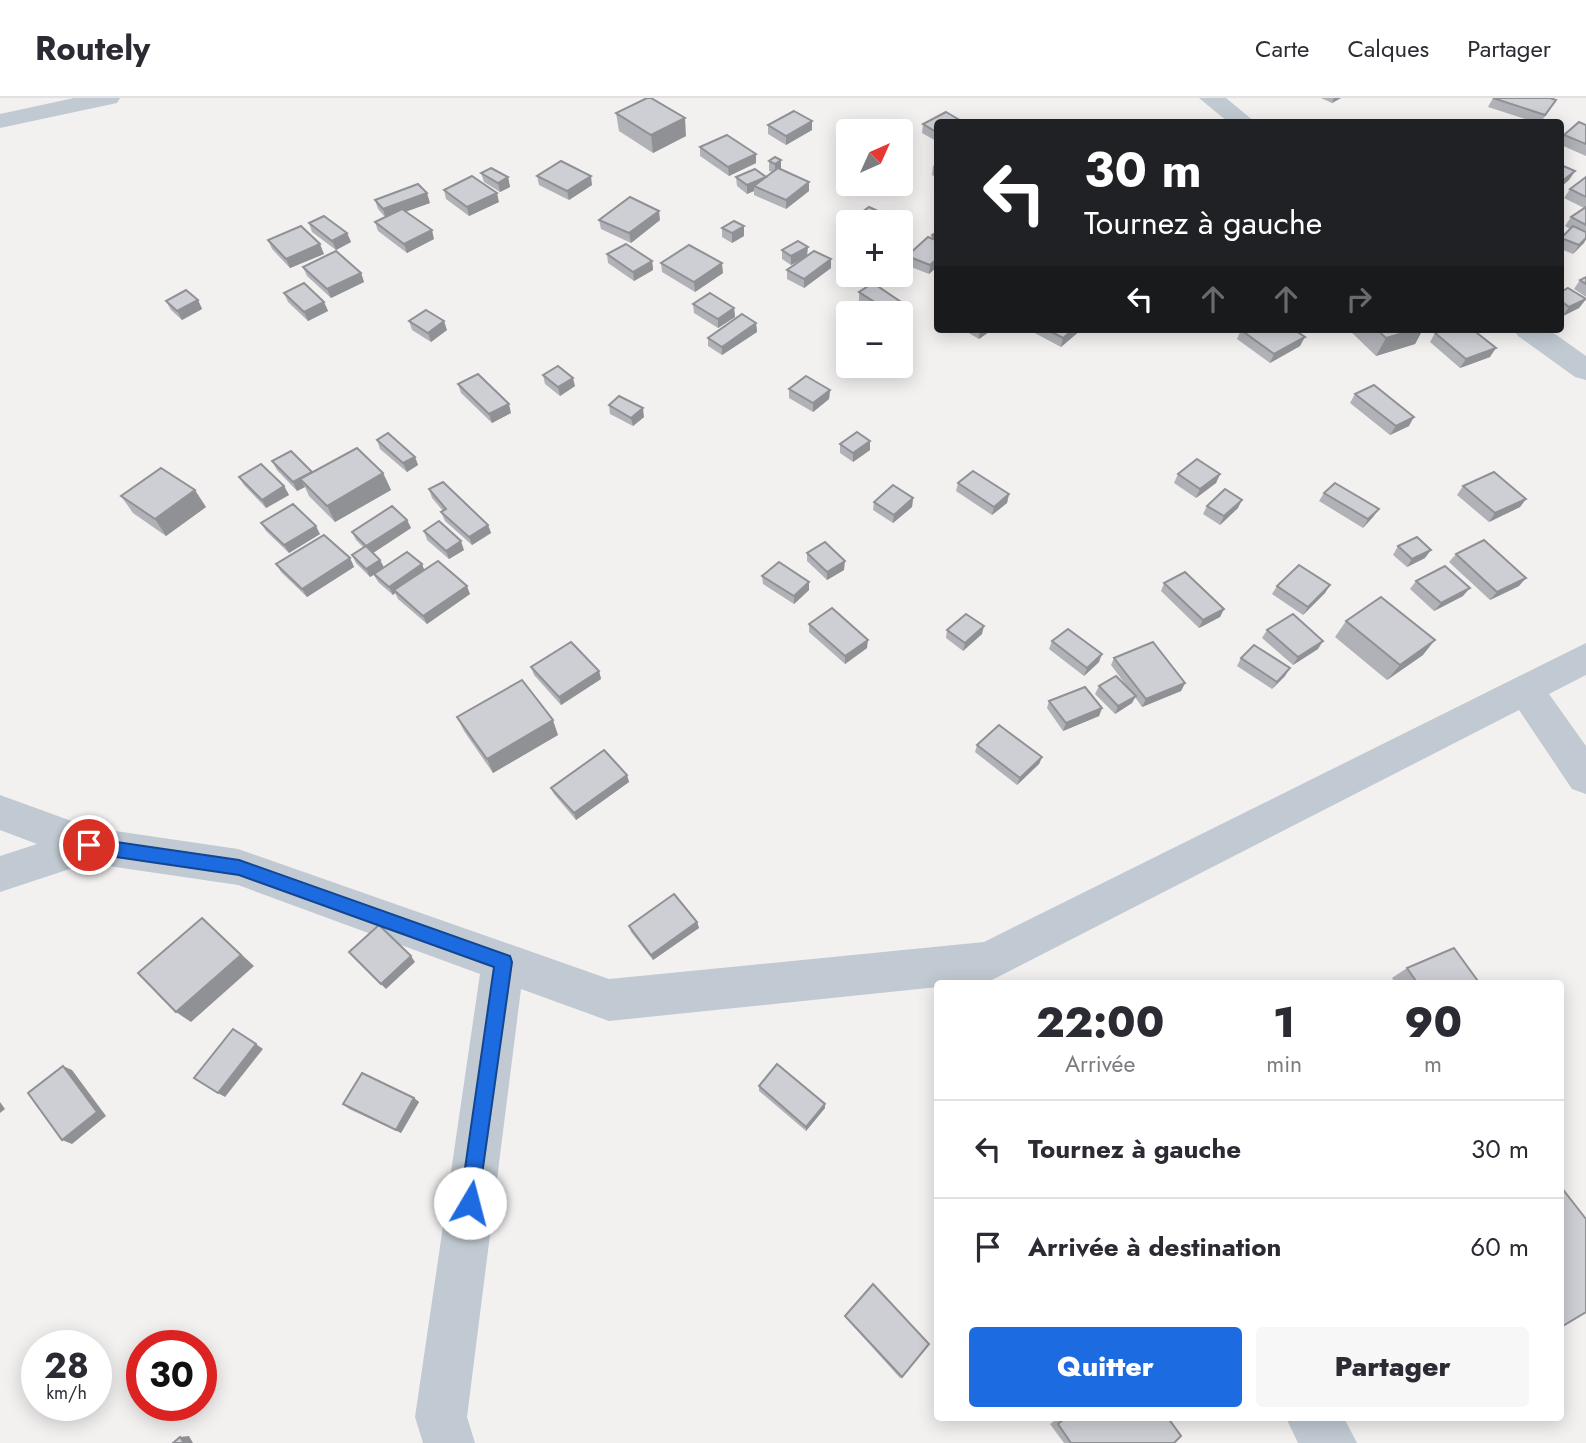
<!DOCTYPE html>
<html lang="fr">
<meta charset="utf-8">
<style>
:root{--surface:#fff;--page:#f7f7f7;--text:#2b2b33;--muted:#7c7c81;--line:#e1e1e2;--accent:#1c6be0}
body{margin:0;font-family:Jost,sans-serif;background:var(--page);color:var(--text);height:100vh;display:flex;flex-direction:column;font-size:26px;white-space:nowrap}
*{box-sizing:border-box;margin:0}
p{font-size:23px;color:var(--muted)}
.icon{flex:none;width:38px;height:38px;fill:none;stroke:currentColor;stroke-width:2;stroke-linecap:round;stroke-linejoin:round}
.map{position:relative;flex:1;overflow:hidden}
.sheet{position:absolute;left:934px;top:882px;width:630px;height:441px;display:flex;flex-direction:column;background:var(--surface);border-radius:7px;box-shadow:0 4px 18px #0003}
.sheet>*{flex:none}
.banner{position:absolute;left:934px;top:21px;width:630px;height:214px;border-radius:7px;box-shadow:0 4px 18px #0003;background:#202124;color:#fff;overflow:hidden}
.needle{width:46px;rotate:45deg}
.controls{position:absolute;left:836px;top:21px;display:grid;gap:14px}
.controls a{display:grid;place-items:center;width:77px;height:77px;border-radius:7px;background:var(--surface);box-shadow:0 4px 18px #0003;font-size:35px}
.speed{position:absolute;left:21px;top:1232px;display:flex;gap:14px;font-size:35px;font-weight:700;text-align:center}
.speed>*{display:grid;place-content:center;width:91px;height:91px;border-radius:50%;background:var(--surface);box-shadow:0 4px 18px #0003;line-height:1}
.speed small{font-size:18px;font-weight:400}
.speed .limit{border:10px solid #d22;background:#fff;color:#111}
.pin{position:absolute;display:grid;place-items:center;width:60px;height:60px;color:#fff;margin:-30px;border:4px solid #fff;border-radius:50%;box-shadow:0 2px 7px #0007}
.me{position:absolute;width:77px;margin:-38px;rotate:8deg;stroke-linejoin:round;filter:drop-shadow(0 0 5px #0008)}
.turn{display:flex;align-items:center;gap:24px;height:147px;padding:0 35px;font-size:32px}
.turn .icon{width:91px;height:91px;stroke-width:2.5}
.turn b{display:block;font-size:49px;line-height:60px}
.lanes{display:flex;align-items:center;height:66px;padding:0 35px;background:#0003;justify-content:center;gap:35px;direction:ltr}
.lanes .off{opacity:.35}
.eta{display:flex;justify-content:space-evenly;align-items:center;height:119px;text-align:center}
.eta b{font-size:42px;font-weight:800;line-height:49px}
.cta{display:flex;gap:14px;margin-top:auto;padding:14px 35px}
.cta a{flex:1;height:80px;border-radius:7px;background:var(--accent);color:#fff;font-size:28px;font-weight:800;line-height:80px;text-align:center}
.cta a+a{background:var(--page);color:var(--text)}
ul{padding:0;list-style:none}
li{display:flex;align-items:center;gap:21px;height:98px;padding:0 35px;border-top:2px solid var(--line)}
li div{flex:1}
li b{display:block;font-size:26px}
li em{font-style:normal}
header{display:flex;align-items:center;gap:42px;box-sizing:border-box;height:98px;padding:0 35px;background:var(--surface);border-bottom:2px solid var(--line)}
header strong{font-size:33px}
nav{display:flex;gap:38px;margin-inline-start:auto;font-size:24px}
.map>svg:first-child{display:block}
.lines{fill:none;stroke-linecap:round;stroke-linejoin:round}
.street{fill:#c1cad2;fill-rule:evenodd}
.wall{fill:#b0b2b7}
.shaded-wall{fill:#909195}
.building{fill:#cdcfd5;stroke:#909195;stroke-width:2}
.route{fill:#1c6be0;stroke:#124692;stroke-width:2}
</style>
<header>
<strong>Routely</strong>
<nav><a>Carte</a><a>Calques</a><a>Partager</a></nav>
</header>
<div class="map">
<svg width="1586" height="1345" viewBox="0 0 1586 1345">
<rect width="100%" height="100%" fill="#f3f0f0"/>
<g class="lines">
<!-- street -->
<g class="street">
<path d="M74,0H120L117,5L0,30V16Z"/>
<path d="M1199,0H1226L1255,24H1228Z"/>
<path d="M1513,231H1548L1586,258V282L1575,279L1518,238Z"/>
<path d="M1586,545V577L1549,596L1586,648V696L1572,691L1519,612L988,884L938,886V889L609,923L521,891L467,1319L475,1345H423L415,1319L480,876L238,787L88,765L0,794V758L37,746L0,732V697L88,729L238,751L609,881L984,844Z"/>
<path d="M1286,1320H1344L1357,1345H1298Z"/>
</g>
</g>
<!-- wall -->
<g class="wall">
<path d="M1321,0H1341L1332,5Z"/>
<path d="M1493,0L1550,11L1541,24H1535L1488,9Z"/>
<path d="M616,15L686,38L653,55L619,33Z"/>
<path d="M812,23V32L786,47L768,36V27Z"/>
<path d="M938,24V44L922,35L923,26Z"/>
<path d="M1586,27V58L1561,47V43L1564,37Z"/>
<path d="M700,49L756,65L729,78L700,58Z"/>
<path d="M775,59L780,71L809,93L786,111L754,97V93L747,96L737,88L736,79H766L773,74L769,73V63Z"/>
<path d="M938,65V80L932,77L933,68Z"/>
<path d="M481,75L508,79L510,89L500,94L484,84Z"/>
<path d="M537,78L592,87L569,102L539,87Z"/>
<path d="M1586,79V142L1573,156L1561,151V140L1570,131L1565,128L1571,119L1584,110L1564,100L1570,91Z"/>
<path d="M444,92L499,104L469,118L446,101Z"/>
<path d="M375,102L430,105L406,113L434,141L407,155L378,133L375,124L385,119L378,111Z"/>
<path d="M869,109L902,124V133L901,124H849V137L845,135L846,126Z"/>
<path d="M599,122H660L631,145L601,131Z"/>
<path d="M309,125L347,135L351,144L336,152L312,134Z"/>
<path d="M722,130L744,138L732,145L722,139Z"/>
<path d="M938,133V168L929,176L906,167L907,158L931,140L932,137Z"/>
<path d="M268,142L324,156L290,170L272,151Z"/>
<path d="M782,152L831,161V170L804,190L787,181V172L804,160L791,167L782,161Z"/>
<path d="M607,156L652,163L653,172L634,183L608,165Z"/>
<path d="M661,165L723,175L695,194L662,174Z"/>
<path d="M303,169L361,175L364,184L331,200L307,178Z"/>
<path d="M1586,179V199L1574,191L1580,182Z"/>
<path d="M859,194L901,213L897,215H877L859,203Z"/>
<path d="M1561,194L1586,201L1579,210L1563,218L1561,216Z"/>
<path d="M284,195L324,204L328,213L308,223L288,204Z"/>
<path d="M198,202L202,211L182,222L171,212L166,203Z"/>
<path d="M693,206L734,210L735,219L718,230L694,215Z"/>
<path d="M409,223L447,232L431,244L412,232Z"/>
<path d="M756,225L757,234L722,257L708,248V240Z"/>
<path d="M962,231H993L979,241Z"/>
<path d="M1032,231H1082L1061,249L1031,233Z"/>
<path d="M1348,231H1423L1415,246L1376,258Z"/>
<path d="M1241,232L1300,248L1270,265L1237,241Z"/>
<path d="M1435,235L1490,259L1460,270L1430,244Z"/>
<path d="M543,277L575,288L560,298L545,286Z"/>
<path d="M458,286L511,315L492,325L461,295Z"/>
<path d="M789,291L830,292L829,301L813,314L789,300Z"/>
<path d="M1355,296L1409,328L1390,337L1350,305Z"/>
<path d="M609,307L644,319L633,328L610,316Z"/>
<path d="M377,342L415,359L418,367L407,374L380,351Z"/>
<path d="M840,346L870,352L853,364L840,355Z"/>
<path d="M272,363L312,375H383L391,392L335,424L309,398L305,389L297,393L277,372Z"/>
<path d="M1178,376H1220L1216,385L1196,400L1174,385Z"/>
<path d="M239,379L284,388L289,397L266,410L244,387Z"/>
<path d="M958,385L1009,396L1007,405L992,417L956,393Z"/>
<path d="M1463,388L1526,401L1520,409L1489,424L1457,397Z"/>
<path d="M429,391L488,427L491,435L472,447L445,423L441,414L443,413L432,400Z"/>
<path d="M1324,395L1379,411L1373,419L1363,430L1319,403Z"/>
<path d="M121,398L206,409L166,438L133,415Z"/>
<path d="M913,400L912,409L893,425L873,412L874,404Z"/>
<path d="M1207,408L1238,410L1220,427L1203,416Z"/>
<path d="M407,422L411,430L373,455L380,462L384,469L422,466L424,472L470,496L427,526L398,501L395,495L393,497L378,484L374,477L370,479L356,465L352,457L364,450L356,442L352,434Z"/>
<path d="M261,425L320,436L289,455L266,433Z"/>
<path d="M424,433L464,452L449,461L427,442Z"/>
<path d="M1398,448L1425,460L1407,469L1393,457Z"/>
<path d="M807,455L844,472L827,482L807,463Z"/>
<path d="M1456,456L1519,488L1490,502L1449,464Z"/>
<path d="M350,460L354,469L307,499L281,474L276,466Z"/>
<path d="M762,478L809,484V492L794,506L763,486Z"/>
<path d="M1416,483L1463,498L1434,513L1410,491Z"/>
<path d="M1164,485L1224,511L1220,519L1199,530L1161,493Z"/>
<path d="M1330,487L1325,495L1303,517L1272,496L1277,488Z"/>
<path d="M1346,523L1423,557L1387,582L1335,539Z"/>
<path d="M809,526L867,550L845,566L809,534Z"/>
<path d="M947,532L982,536L963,553L946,540Z"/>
<path d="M1267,532L1318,551L1293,567L1262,540Z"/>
<path d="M1052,543L1099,564L1084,578L1049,551Z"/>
<path d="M1114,560L1185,585L1181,593L1142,609L1135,599L1132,605L1115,616L1095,596L1099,588L1128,590L1111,567Z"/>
<path d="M1241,560L1285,578L1272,591L1237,568Z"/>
<path d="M531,569L599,573L601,581L561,607L534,577Z"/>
<path d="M1049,603L1102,610L1099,618L1063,633L1047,610Z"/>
<path d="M457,619L558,637L493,675L464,633Z"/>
<path d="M977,647L1042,659L1039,666L1017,687L975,654Z"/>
<path d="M627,677L629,684L576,722L554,696L551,690Z"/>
<path d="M697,824L699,830L653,862L631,834L629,828Z"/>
<path d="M1407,870L1480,886H1396L1392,880Z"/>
<path d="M759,988L825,1006V1010L806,1033L759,993Z"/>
<path d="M414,1000L419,1004L401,1035L349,1011L343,1006Z"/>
<path d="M845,1218L902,1279L900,1280L845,1219Z"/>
<path d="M1058,1320H1168L1174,1345H1064L1050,1326Z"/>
</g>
<!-- shaded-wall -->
<g class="shaded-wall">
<path d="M1334,0H1341L1332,5Z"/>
<path d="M685,20L686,38L653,55L651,37Z"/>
<path d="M812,23V32L786,47V38Z"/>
<path d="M756,56V65L729,78L728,69Z"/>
<path d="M781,62V71L775,75V66Z"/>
<path d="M1575,73L1569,82L1561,89V84Z"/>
<path d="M591,78L592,87L569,102L567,93Z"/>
<path d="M508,79L510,89L500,94L498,85Z"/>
<path d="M766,79L754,88V93L747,96V87Z"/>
<path d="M809,84V93L786,111V102Z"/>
<path d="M427,95L430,105L386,121L383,111Z"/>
<path d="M497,95L499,104L469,118L467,109Z"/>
<path d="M659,113L660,122L631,145L629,135Z"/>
<path d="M744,128V138L732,145V135Z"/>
<path d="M432,132L434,141L407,155L404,146Z"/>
<path d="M347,135L351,144L336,152L332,143Z"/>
<path d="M1586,140L1584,145L1573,156L1579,147Z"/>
<path d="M320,146L324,156L290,170L286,161Z"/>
<path d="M808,149L807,158L791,167V158Z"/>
<path d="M938,160V168L929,176L930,167Z"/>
<path d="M831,161V170L804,190V181Z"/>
<path d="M652,163L653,172L634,183L633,174Z"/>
<path d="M722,165L723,175L695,194L694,184Z"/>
<path d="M361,175L364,184L331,200L327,191Z"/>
<path d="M1586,201L1579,210L1563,218L1569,209Z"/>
<path d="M198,202L202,211L182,222L177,213Z"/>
<path d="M324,204L328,213L308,223L304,214Z"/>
<path d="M901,204V213L897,215H887V212Z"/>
<path d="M734,210L735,219L718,230V221Z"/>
<path d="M444,223L447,232L431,244L428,235Z"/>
<path d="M756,225L757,234L722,257V249Z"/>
<path d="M982,231H993L979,241L980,232Z"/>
<path d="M1074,231H1082L1061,249L1063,240Z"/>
<path d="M1417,231H1423L1415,246L1376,258L1386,240Z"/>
<path d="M1305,239L1300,248L1270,265L1274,256Z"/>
<path d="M1496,250L1490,259L1460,270L1466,261Z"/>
<path d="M573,280L575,288L560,298L558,289Z"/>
<path d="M830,292L829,301L813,314V305Z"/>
<path d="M509,306L511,315L492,325L489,316Z"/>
<path d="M643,310L644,319L633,328L631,320Z"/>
<path d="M1414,319L1409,328L1390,337L1396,328Z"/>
<path d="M870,343V352L853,364V355Z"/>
<path d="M415,359L418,367L407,374L403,365Z"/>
<path d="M312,374L300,381L305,389L297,393L293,384Z"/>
<path d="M383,375L391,392L335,424L327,408Z"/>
<path d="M1220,376L1216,385L1196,400L1200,391Z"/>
<path d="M284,388L289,397L266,410L262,402Z"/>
<path d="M195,392L206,409L166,438L155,421Z"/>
<path d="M1009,396L1007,405L992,417L994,409Z"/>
<path d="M913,400L912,409L893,425L894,417Z"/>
<path d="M1526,401L1520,409L1489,424L1495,415Z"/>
<path d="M1242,402L1238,410L1220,427L1224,418Z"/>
<path d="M1379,411L1373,419L1363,430L1368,421Z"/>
<path d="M407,422L411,430L370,457L366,448Z"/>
<path d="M488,427L491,435L472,447L469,439Z"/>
<path d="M316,428L320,436L289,455L284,447Z"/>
<path d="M461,443L464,452L449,461L446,453Z"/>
<path d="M1431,452L1425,460L1407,469L1412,461Z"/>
<path d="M350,460L354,469L307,499L302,491Z"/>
<path d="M380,462L384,470L370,479L366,471Z"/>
<path d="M845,463L844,472L827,482V474Z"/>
<path d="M422,466L425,474L394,492L395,495L393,497L389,489Z"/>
<path d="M1526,480L1519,488L1490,502L1497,494Z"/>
<path d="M809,484V492L794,506V498Z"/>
<path d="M1330,487L1325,495L1303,517L1308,509Z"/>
<path d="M467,488L470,496L427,526L423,518Z"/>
<path d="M1470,490L1463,498L1434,513L1441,505Z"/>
<path d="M1224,511L1220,519L1199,530L1203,522Z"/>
<path d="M984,528L982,536L963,553L965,545Z"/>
<path d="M868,542L867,550L845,566V558Z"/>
<path d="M1435,542L1423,557L1387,582L1400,567Z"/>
<path d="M1323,543L1318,551L1293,567L1298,559Z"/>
<path d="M1102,556L1099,564L1084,578L1087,570Z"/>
<path d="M1290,570L1285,578L1272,591L1277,584Z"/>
<path d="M599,573L601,581L561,607L559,599Z"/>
<path d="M1185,585L1181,593L1142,609L1146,601Z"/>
<path d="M1136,598L1132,605L1115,616L1118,608Z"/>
<path d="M1102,610L1099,618L1063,633L1066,625Z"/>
<path d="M553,622L558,637L493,675L487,661Z"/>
<path d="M1042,659L1039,666L1017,687L1020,680Z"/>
<path d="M627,677L629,684L576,722L574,715Z"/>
<path d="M202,820L254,868L191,924L176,914Z"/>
<path d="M697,824L699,830L653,862L651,857Z"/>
<path d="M411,858L415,864L386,891L381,886Z"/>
<path d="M256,946L263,951L225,999L218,995Z"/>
<path d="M63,968L72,972L106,1018L72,1046L62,1042Z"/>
<path d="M414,1000L419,1004L401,1035L396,1032Z"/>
<path d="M0,1004L5,1011L0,1015Z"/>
<path d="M825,1006V1010L806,1033V1029Z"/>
<path d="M189,1338L193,1345H184L180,1339Z"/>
</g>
<!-- building -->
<g class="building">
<path d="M647,0H651L685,20L651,37L616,15Z"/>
<path d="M1493,0H1550L1556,2L1545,17Z"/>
<path d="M794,13L812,23L786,38L768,27Z"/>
<path d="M946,14L963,24H938V35L923,26Z"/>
<path d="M1579,24L1586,27V46L1564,37Z"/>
<path d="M727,37L756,56L728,69L700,49Z"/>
<path d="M775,59L781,62L775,66L769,63Z"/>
<path d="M561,63L591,78L567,93L537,78Z"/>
<path d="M1561,67L1575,73L1561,84Z"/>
<path d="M491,70L508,79L498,85L481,75Z"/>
<path d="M778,70L809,84L786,102L754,88Z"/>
<path d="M755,71L766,79L747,87L736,79Z"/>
<path d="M472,78L497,95L467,109L444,92Z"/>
<path d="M1586,79V99L1570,91Z"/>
<path d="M418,86L427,95L383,111L375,102Z"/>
<path d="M630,99L659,113L629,135L599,122Z"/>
<path d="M869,109L902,124L901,125V124H849V128L846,126Z"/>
<path d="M1586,109V127L1571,119Z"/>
<path d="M402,111L432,132L404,146L375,124Z"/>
<path d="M324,118L347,135L332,143L309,125Z"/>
<path d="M734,123L744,128L732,135L722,130Z"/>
<path d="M301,128L320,146L286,161L268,142Z"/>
<path d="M1573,128L1586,134V140L1579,147L1561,140Z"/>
<path d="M938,133V142L932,137Z"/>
<path d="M928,139L938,143V160L930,167L907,158Z"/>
<path d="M798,143L808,149L791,158L782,152Z"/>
<path d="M626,146L652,163L633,174L607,156Z"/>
<path d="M689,147L722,165L694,184L661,165Z"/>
<path d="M336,153L361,175L327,191L303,169Z"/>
<path d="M814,153L831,161L804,181L787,172Z"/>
<path d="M1586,179V186L1580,182Z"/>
<path d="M304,185L324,204L304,214L284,195Z"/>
<path d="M873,185L901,204L887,212L859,194Z"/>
<path d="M1568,190L1586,201L1569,209L1561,203V194Z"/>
<path d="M186,192L198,202L177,213L166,203Z"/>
<path d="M710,195L734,210L718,221L693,206Z"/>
<path d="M426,212L444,223L428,235L409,223Z"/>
<path d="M742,216L756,225L722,249L708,240Z"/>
<path d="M1046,231H1074L1063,240Z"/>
<path d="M1242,231H1293L1305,239L1274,256L1241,232Z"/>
<path d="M1376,231H1417L1386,240Z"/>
<path d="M1447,231H1472L1496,250L1466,261L1435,235Z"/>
<path d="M558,268L573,280L558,289L543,277Z"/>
<path d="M478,276L509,306L489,316L458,286Z"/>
<path d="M806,278L830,292L813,305L789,291Z"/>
<path d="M1374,287L1414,319L1396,328L1355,296Z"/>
<path d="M619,298L643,310L631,320L609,307Z"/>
<path d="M857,334L870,343L853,355L840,346Z"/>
<path d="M388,335L415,359L403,365L377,342Z"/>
<path d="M357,350L383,375L327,408L300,381Z"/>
<path d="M291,353L312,374L293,384L272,363Z"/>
<path d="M1197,361L1220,376L1200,391L1178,376Z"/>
<path d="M261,366L284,388L262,402L239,379Z"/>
<path d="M161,370L195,392L155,421L121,398Z"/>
<path d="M973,373L1009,396L994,409L958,385Z"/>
<path d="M1494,374L1526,401L1495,415L1463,388Z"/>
<path d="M443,384L488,427L469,439L441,414L446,411L429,391Z"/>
<path d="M1335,385L1379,411L1368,421L1324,395Z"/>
<path d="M893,387L913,400L894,417L874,404Z"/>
<path d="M1225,391L1242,402L1224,418L1207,408Z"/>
<path d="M293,406L316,428L284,447L261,425Z"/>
<path d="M392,408L407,422L366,448L352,434Z"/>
<path d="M439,423L461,443L446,453L424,433Z"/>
<path d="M324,437L350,460L302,491L276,466Z"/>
<path d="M1417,439L1431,452L1412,461L1398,448Z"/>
<path d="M1484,442L1526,480L1497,494L1456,456Z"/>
<path d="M825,444L845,463L827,474L807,455Z"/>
<path d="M366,448L380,462L366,471L352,457Z"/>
<path d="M407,454L422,466L389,489L374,476Z"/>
<path d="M438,463L467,488L423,518L394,492Z"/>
<path d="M779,464L809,484L794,498L762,478Z"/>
<path d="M1299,467L1330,487L1308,509L1277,488Z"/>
<path d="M1445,468L1470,490L1441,505L1416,483Z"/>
<path d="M1185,474L1224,511L1203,522L1164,485Z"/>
<path d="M1381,499L1435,542L1400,567L1346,523Z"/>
<path d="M832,510L868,542L845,558L809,526Z"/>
<path d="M966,516L984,528L965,545L947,532Z"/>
<path d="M1293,516L1323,543L1298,559L1267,532Z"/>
<path d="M1068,531L1102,556L1087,570L1052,543Z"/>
<path d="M571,544L599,573L559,599L531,569Z"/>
<path d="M1153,544L1185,585L1146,601L1114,560Z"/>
<path d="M1254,547L1290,570L1277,584L1241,560Z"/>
<path d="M1116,578L1136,598L1118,608L1099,588Z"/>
<path d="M522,582L553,622L487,661L457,619Z"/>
<path d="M1085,589L1102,610L1066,625L1049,603Z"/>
<path d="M999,627L1042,659L1020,680L977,647Z"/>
<path d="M604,652L627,677L574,715L551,690Z"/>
<path d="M674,796L697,824L651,857L629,828Z"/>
<path d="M202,820L241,857L176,914L138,875Z"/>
<path d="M379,827L411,858L381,886L349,854Z"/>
<path d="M1454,850L1480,886H1418L1407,870Z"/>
<path d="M233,931L256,946L218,995L194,980Z"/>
<path d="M777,966L825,1006L806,1029L759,988Z"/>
<path d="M63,968L97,1014L62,1042L28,995Z"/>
<path d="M362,975L414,1000L396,1032L343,1006Z"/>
<path d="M1561,1089L1586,1121V1214L1561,1229Z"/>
<path d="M873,1186L929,1246L902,1279L845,1218Z"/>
<path d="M1065,1320H1168L1181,1338L1174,1345H1071L1058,1326Z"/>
<path d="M180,1339L184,1345H173Z"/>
</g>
<!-- route -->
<path class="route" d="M89,740L239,762L510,858L512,864L477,1112L470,1115L463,1112L460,1105L494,869L239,777L89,755L80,747Z"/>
</svg>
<div class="controls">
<a><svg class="needle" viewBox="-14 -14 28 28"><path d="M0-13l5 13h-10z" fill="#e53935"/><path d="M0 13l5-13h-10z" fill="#7c7c81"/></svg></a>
<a>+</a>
<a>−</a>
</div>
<div class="speed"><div>28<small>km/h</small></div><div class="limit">30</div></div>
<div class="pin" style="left:89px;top:747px;background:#d93025"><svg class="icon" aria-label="arrive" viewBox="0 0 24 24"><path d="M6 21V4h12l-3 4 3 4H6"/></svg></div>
<svg class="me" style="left:470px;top:1105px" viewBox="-20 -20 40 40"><circle r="19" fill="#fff"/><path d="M0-13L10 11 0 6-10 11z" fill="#1c6be0"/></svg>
<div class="banner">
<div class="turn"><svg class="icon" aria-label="left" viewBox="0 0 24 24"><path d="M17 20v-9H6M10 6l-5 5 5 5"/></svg><div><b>30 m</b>Tournez à gauche</div></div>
<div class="lanes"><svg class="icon" aria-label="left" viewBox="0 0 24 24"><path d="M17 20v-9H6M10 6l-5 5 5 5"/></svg><svg class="icon off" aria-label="ahead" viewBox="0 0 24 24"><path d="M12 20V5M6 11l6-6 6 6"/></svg><svg class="icon off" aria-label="ahead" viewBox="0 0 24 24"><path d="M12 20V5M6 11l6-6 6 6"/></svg><svg class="icon off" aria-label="right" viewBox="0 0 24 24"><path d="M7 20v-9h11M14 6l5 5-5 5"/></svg></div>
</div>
<section class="sheet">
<div class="eta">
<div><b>22:00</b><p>Arrivée</p></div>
<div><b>1</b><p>min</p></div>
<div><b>90</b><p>m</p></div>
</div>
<ul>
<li><svg class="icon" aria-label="left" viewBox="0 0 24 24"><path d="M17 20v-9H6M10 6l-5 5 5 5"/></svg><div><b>Tournez à gauche</b></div><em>30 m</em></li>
<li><svg class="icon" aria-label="arrive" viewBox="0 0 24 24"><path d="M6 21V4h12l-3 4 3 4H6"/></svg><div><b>Arrivée à destination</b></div><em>60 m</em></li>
</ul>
<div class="cta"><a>Quitter</a><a>Partager</a></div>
</section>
</div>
